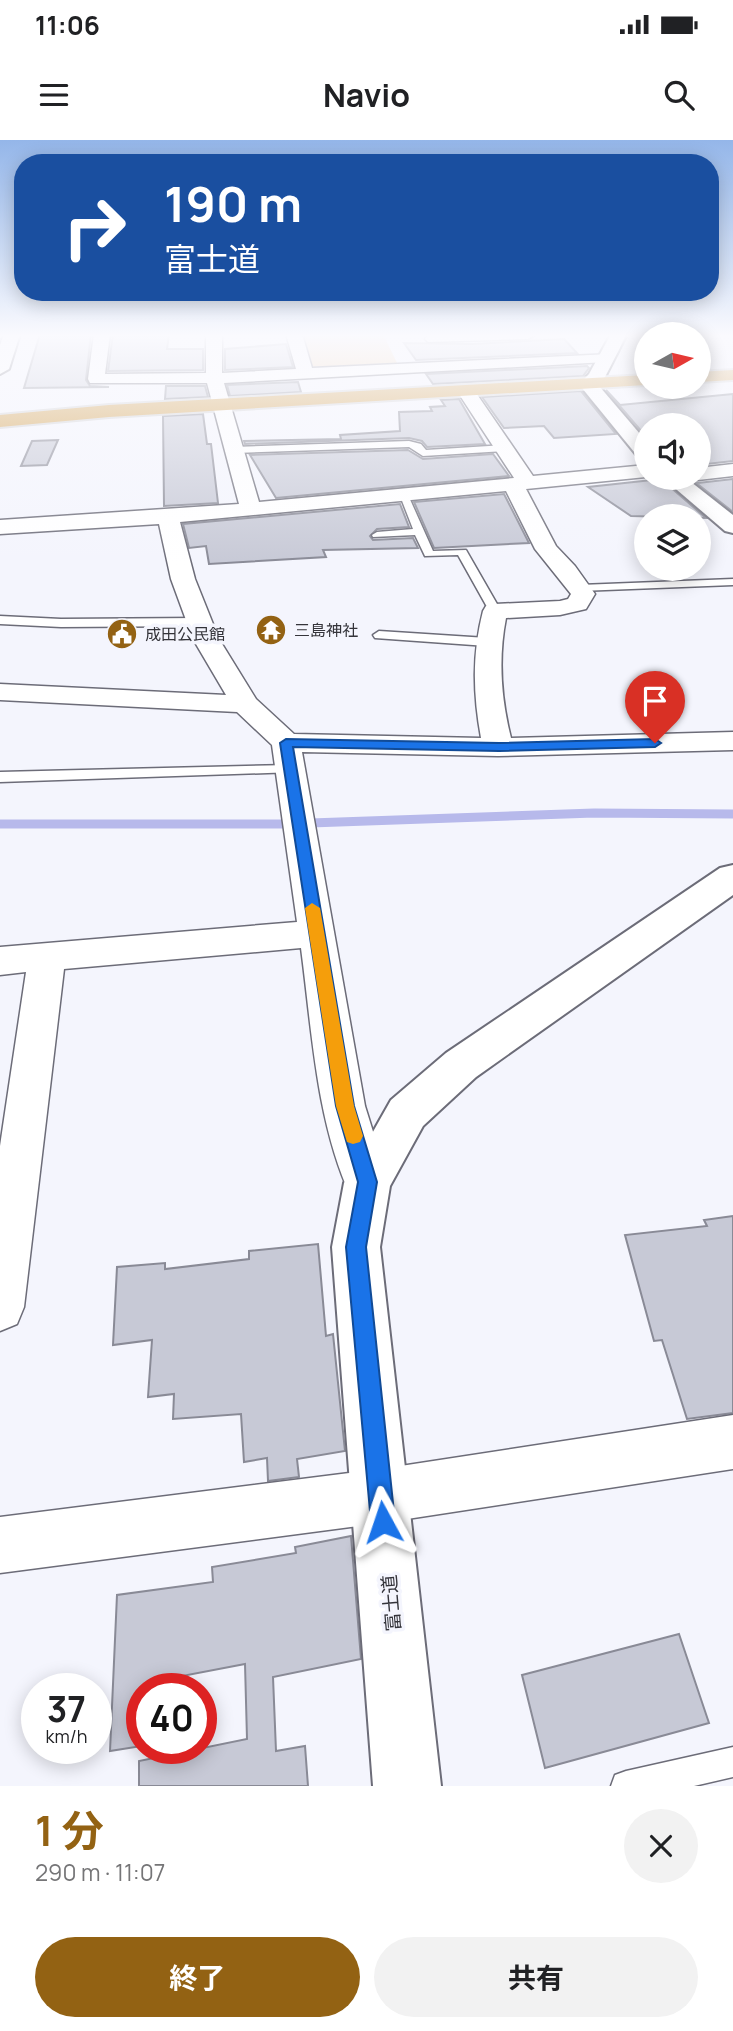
<!DOCTYPE html>
<html lang="ja">
<meta charset="utf-8">
<style>
:root{--surface:#fff;--page:#f2f2f2;--text:#202124;--muted:#757577;--accent:#936213}
body{margin:0;font-family:Manrope,"Noto Sans JP",sans-serif;background:var(--page);color:var(--text);height:100vh;display:flex;flex-direction:column;font-size:26px;white-space:nowrap}
*{box-sizing:border-box;margin:0}
p{font-size:23px;color:var(--muted)}
.icon{flex:none;width:38px;height:38px;fill:none;stroke:currentColor;stroke-width:2;stroke-linecap:round;stroke-linejoin:round}
.map{position:relative;height:1646px;overflow:hidden}
.details{display:flex;flex-direction:column;background:var(--surface);flex:1}
.details>*{flex:none}
.top-card{position:absolute;left:14px;top:14px;width:705px;height:147px;border-radius:28px;box-shadow:0 4px 18px #0003;background:#1a4fa0;color:#fff;overflow:hidden}
.needle{width:46px;rotate:82deg}
.controls{position:absolute;left:634px;top:182px;display:grid;gap:14px}
.controls a{display:grid;place-items:center;width:77px;height:77px;border-radius:50%;background:var(--surface);box-shadow:0 4px 18px #0003;font-size:35px}
.speed{position:absolute;left:21px;top:1533px;display:flex;gap:14px;font-size:35px;font-weight:700;text-align:center}
.speed>*{display:grid;place-content:center;width:91px;height:91px;border-radius:50%;background:var(--surface);box-shadow:0 4px 18px #0003;line-height:1}
.speed small{font-size:18px;font-weight:400}
.speed .limit{border:10px solid #d22;background:#fff;color:#111}
.pin{position:absolute;display:grid;place-items:center;width:60px;height:60px;color:#fff;margin:-72px -30px;border-radius:50% 50% 50% 0;rotate:-45deg;box-shadow:0 0 7px #0007}
.pin .icon{rotate:45deg}
.me{position:absolute;width:77px;margin:-38px;rotate:355deg;stroke-linejoin:round;filter:drop-shadow(0 0 5px #0008)}
.turn{display:flex;align-items:center;gap:24px;height:147px;padding:0 35px;font-size:32px}
.turn .icon{width:91px;height:91px;stroke-width:2.5}
.turn b{display:block;font-size:49px;line-height:60px}
.round{display:grid;place-items:center;flex:none;width:74px;height:74px;border-radius:37px;background:var(--page)}
.head{display:flex;align-items:center;justify-content:space-between;height:119px;padding:0 35px}
h1{font-size:42px;font-weight:700;line-height:52px;color:var(--accent)}
.cta{display:flex;gap:14px;margin-top:auto;padding:14px 35px}
.cta a{flex:1;height:80px;border-radius:42px;background:var(--accent);color:#fff;font-size:28px;font-weight:700;line-height:80px;text-align:center}
.cta a+a{background:var(--page);color:var(--text)}
.status{display:flex;justify-content:space-between;align-items:center;height:49px;padding:0 35px;background:var(--surface);direction:ltr}
.status svg{height:19px;fill:currentColor}
header{display:flex;justify-content:space-between;align-items:center;height:91px;padding:0 35px;background:var(--surface);font-size:32px;font-weight:700}
.map>svg:first-child{display:block}
.green{fill:#f1d0a8}
.lines{fill:none;stroke-linecap:round;stroke-linejoin:round}
.stream{stroke:#b7b9eb;stroke-width:9}
.building{fill:#c7c9d6;stroke:#898a96;stroke-width:2}
.service-casing{stroke:#6c6c78;stroke-width:3}
.minor-casing{stroke:#6c6c78;stroke-width:3}
.tertiary-casing{stroke:#6c6c78;stroke-width:4}
.secondary-casing{stroke:#6c6c78;stroke-width:4}
.trunk-casing{stroke:#d2d2d4;stroke-width:4}
.service{fill:#fff;fill-rule:evenodd}
.minor{fill:#fff;fill-rule:evenodd}
.tertiary{fill:#fff;fill-rule:evenodd}
.secondary{fill:#fff;fill-rule:evenodd}
.trunk{fill:#d29f4c;fill-rule:evenodd}
.route{fill:#1a73e8;stroke:#114b97;stroke-width:2}
.slow{fill:#f59e0b}
.labels{text-anchor:middle;stroke-width:7;stroke-linejoin:round;paint-order:stroke}
.far-poi-label{font-size:16px;fill:#34343a;stroke:#f4f5fd;text-anchor:start}
.street-label{font-size:19px;fill:#34343a;stroke:#f4f5fd}
</style>
<div class="status"><b>11:06</b><svg viewBox="0 0 49 12"><path d="M0 12V9h3v3zM5 12V6h3v6zM10 12V3h3v9zM15 12V0h3v12zM26 1h20v11H26zM47 4h2v5h-2z"/></svg></div>
<header><svg class="icon" aria-label="menu" viewBox="0 0 24 24"><path d="M4 6h16M4 12h16M4 18h16"/></svg>Navio<svg class="icon" aria-label="search" viewBox="0 0 24 24"><circle cx="10" cy="10" r="6"/><path d="M15 15l6 6"/></svg></header>
<div class="map">
<svg width="733" height="1646" viewBox="0 0 733 1646">
<rect width="100%" height="100%" fill="#f4f5fd"/>
<!-- green -->
<path class="green" d="M383,194L397,223L308,227L297,195Z"/>
<g class="lines">
<!-- stream -->
<path class="stream" d="M0,684H282L594,673L733,674"/>
</g>
<!-- building -->
<g class="building">
<path d="M40,194H91L86,240L90,246L109,247L24,248Z"/>
<path d="M113,194H169L167,209H203V230L108,231Z"/>
<path d="M564,199L577,213L416,220L404,203L472,204Z"/>
<path d="M286,204L293,227L225,230V209Z"/>
<path d="M587,226L589,228L583,236L433,244L426,234Z"/>
<path d="M298,242L301,252L230,256L227,245Z"/>
<path d="M166,246H205L208,257L165,259Z"/>
<path d="M606,250L620,265L733,254V321L698,325V285H646V292H642Z"/>
<path d="M581,251L616,294L554,298L544,286L504,288L482,257Z"/>
<path d="M459,259L485,304L427,307L422,301L409,298L245,304L244,301L341,299L340,295L400,291L399,272L432,271L430,267L445,266L441,260Z"/>
<path d="M203,274L207,304H211L218,363L164,366L163,276Z"/>
<path d="M58,300L47,325L21,326L32,301Z"/>
<path d="M408,310L423,319L493,314L509,336L276,358L250,315Z"/>
<path d="M661,339L706,378L631,376L588,347Z"/>
<path d="M733,339V372L695,342L698,343Z"/>
<path d="M504,354L529,403L434,408L414,362Z"/>
<path d="M400,364L409,387L377,389L370,396L373,400L413,398L418,408L323,410L326,417L209,424L206,406L189,408L183,384Z"/>
<path d="M733,1076V1273L687,1279L662,1200L654,1201L625,1095L707,1086L704,1080Z"/>
<path d="M318,1104L326,1196L333,1194L345,1311L297,1319L299,1337L268,1341L267,1318L244,1322L241,1274L173,1279L174,1254L148,1257L152,1200L113,1205L117,1127L165,1123V1129L249,1119V1111Z"/>
<path d="M351,1396L361,1519L273,1537L276,1611L305,1606L308,1646H139V1621L247,1599L245,1524L182,1536V1549H142V1606L110,1611L117,1455L213,1442L212,1427L296,1413L295,1407Z"/>
<path d="M679,1494L709,1583L545,1628L522,1535Z"/>
</g>
<g class="lines">
<!-- service casing -->
<g class="service-casing">
<g id="service">
<path d="M409,301L421,304L426,310L505,305L510,308L505,311L423,316L409,307L234,313L229,310L234,307Z"/>
<path d="M399,353L408,355L433,411L466,410L501,471L499,474H491L458,415L425,416L415,395L373,397L372,395L377,392L413,389Z"/>
<path d="M733,439V445L580,451L574,448L580,445Z"/>
<path d="M0,476L61,479L199,478L205,482L199,486L61,487L0,484Z"/>
<path d="M379,491L487,498L493,502L487,506L375,498L373,495Z"/>
<path d="M290,625L295,626L297,629L295,632L0,642V632Z"/>
<path d="M733,1607V1637L694,1646H611L615,1635L626,1631Z"/>
</g>
</g>
<!-- minor casing -->
<g class="minor-casing">
<g id="minor">
<path d="M94,194H110L105,234L206,233V194H222V233L296,229L286,194H302L312,228L612,214L614,217L612,220L606,222L224,243L259,362L514,338L457,251L466,246L472,247L533,336L646,325V337L526,349L556,406L575,426L595,454L586,469L560,475L506,478C498,519 501,558 511,598L733,592V610L498,616L302,612L365,966L389,1043L383,1057L367,1063L351,1057C316,981 312,890 301,808L64,829L24,1167L17,1184L0,1191V1006L26,832L0,835V807L297,782L272,605L237,572L0,560V544L226,555L193,499L171,439L159,384L0,394V380L239,364L207,243H90L88,239ZM506,351L535,409L571,454L568,459L560,461L495,464L486,466L483,471C472,514 473,554 481,598L294,594L256,559L219,499L195,439L180,382Z"/>
<path d="M433,194H536L528,199L428,202L425,199L428,196Z"/>
<path d="M733,324V336L698,340L691,338H698V328Z"/>
<path d="M733,1275V1329L381,1383L0,1433V1377L381,1329Z"/>
</g>
</g>
<!-- tertiary casing -->
<g class="tertiary-casing">
<g id="tertiary">
<path d="M611,194H627L605,237L594,248H582L579,244L589,234Z"/>
<path d="M733,725V755L476,937L423,986L390,1046L380,1107L441,1646H373L332,1107L344,1043L391,960L446,913L720,728Z"/>
</g>
</g>
<!-- secondary casing -->
<g class="secondary-casing">
<g id="secondary">
<path d="M4,194H20L9,229L0,234V205Z"/>
<path d="M588,239L594,240L646,301V320L639,318L582,248L579,244L582,240Z"/>
<path d="M663,338H686L733,375V393L725,391Z"/>
</g>
</g>
<!-- trunk casing -->
<g class="trunk-casing">
<g id="trunk">
<path d="M733,230V240L698,242V232Z"/>
<path d="M646,235V245L109,277L0,287V275L109,265Z"/>
</g>
</g>
<!-- service -->
<use href="#service" class="service"/>
<!-- minor -->
<use href="#minor" class="minor"/>
<!-- tertiary -->
<use href="#tertiary" class="tertiary"/>
<!-- secondary -->
<use href="#secondary" class="secondary"/>
<!-- trunk -->
<use href="#trunk" class="trunk"/>
</g>
<!-- sky -->
<linearGradient id="sky" x2="0" y2="1"><stop stop-color="#94b6e9"/><stop offset="0.46" stop-color="#fafafe"/><stop offset="1" stop-color="#fafafe" stop-opacity="0"/></linearGradient>
<rect width="733" height="425" fill="url(#sky)"/>
<!-- route -->
<path class="route" d="M286,599L499,603L655,599L661,603L655,607L499,611L293,607L354,966L377,1042L366,1107L395,1382L392,1391L383,1394L375,1391L371,1382L346,1107L358,1042L336,966L280,603Z"/>
<!-- slow -->
<path class="slow" d="M312,763L320,768L354,966L363,996L360,1002L353,1004L347,1002L336,966L305,768Z"/>
<!-- icons -->
<defs>
<g id="temple-disc" transform="scale(1.575)"><circle r="9.5" fill="#936213" stroke="#f4f5fd"/><path d="M0-6L5-2H3V0L6.5 2.5H4V6H1.5V3h-3V6H-4V2.5H-6.5L-3 0V-2H-5Z" fill="#fff"/></g>
<g id="civic-disc" transform="scale(1.575)"><circle r="9.5" fill="#936213" stroke="#f4f5fd"/><path d="M-.6-6.5H3V-4.5H.6V-3L4-1V1h2V6H-6V1h2V-1L-.6-3ZM-1.2 2.5V6h2.4V2.5Z" fill="#fff"/></g>
</defs>
<g fill-rule="evenodd">
<use href="#temple-disc" x="271" y="490"/>
<use href="#civic-disc" x="122" y="494"/>
</g>
<g class="labels">
<!-- far-poi labels -->
<g class="far-poi-label">
<text x="294" y="496">三島神社</text>
<text x="145" y="500">成田公民館</text>
</g>
<!-- street labels -->
<g class="street-label">
<text transform="translate(391 1463) rotate(-95)" y="7">富士道</text>
</g>
</g>
</svg>
<div class="controls">
<a><svg class="needle" viewBox="-14 -14 28 28"><path d="M0-13l5 13h-10z" fill="#e53935"/><path d="M0 13l5-13h-10z" fill="#757577"/></svg></a>
<a><svg class="icon" aria-label="sound" viewBox="0 0 24 24"><path d="M4 9h4l5-4v14l-5-4H4zM17 9q2 3 0 6"/></svg></a>
<a><svg class="icon" aria-label="layers" viewBox="0 0 24 24"><path d="M12 4l9 5-9 5-9-5zM3 14l9 5 9-5"/></svg></a>
</div>
<div class="speed"><div>37<small>km/h</small></div><div class="limit">40</div></div>
<div class="pin" style="left:655px;top:603px;background:#d93025"><svg class="icon" aria-label="arrive" viewBox="0 0 24 24"><path d="M6 21V4h12l-3 4 3 4H6"/></svg></div>
<svg class="me" style="left:383px;top:1382px" viewBox="-20 -20 40 40"><path d="M0-17L14 15 0 8-14 15z" fill="#1a73e8" stroke="#fff" stroke-width="4"/></svg>
<div class="top-card">
<div class="turn"><svg class="icon" aria-label="right" viewBox="0 0 24 24"><path d="M7 20v-9h11M14 6l5 5-5 5"/></svg><div><b>190 m</b>富士道</div></div>
</div>
</div>
<section class="details">
<div class="head"><div><h1>1 分</h1><p>290 m · 11:07</p></div><a class="round"><svg class="icon" aria-label="close" viewBox="0 0 24 24"><path d="M6 6l12 12M18 6L6 18"/></svg></a></div>
<div class="cta"><a>終了</a><a>共有</a></div>
</section>
